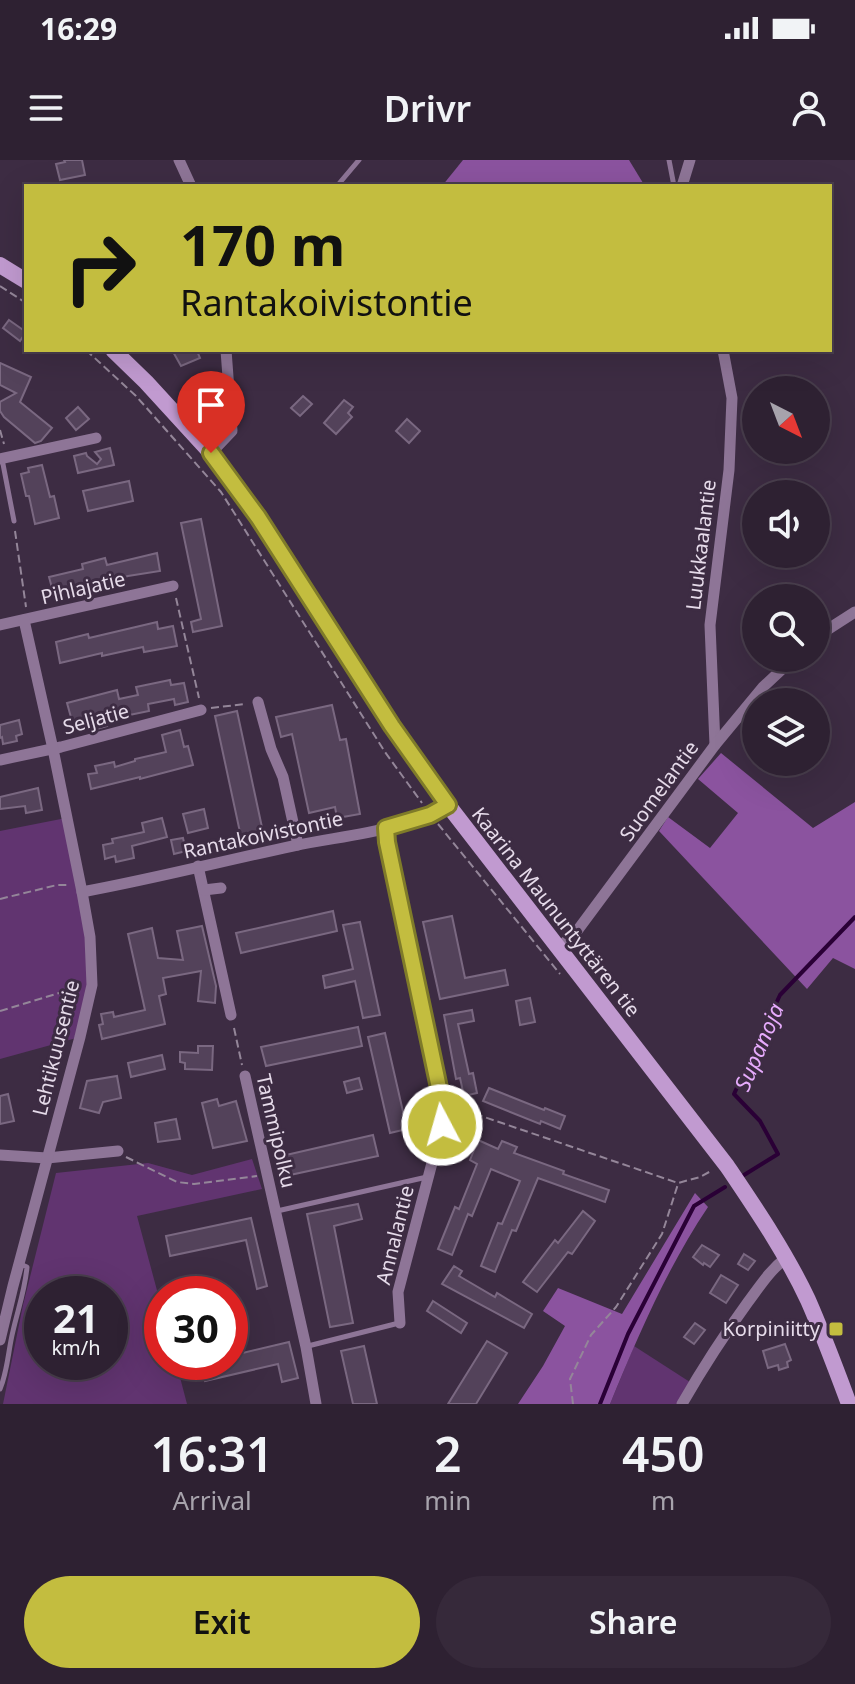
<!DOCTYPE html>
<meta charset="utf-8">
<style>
:root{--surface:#2e2132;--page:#36293a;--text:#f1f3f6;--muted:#a7a3ac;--line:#493e4d;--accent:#c3bd3f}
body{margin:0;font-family:"Noto Sans",sans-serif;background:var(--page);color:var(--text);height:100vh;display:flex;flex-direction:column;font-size:30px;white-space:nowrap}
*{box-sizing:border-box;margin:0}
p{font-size:26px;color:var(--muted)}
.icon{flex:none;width:44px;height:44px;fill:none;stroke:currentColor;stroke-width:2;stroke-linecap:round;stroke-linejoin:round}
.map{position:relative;height:1244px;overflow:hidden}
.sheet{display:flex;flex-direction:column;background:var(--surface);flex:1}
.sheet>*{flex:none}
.banner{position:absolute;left:24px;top:24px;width:808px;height:168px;border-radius:0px;box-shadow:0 8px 32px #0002,0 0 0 2px var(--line);background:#c3bd3f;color:#111;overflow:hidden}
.needle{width:52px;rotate:138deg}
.fabs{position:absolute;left:742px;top:216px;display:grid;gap:16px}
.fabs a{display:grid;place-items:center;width:88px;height:88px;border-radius:50%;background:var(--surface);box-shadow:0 8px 32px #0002,0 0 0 2px var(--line);font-size:40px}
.speed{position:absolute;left:24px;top:1116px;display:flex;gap:16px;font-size:40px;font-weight:700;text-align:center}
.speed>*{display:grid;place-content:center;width:104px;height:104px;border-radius:50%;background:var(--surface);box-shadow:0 8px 32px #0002,0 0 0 2px var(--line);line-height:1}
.speed small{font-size:20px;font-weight:400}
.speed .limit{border:12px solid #d22;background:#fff;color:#111}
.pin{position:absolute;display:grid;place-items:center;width:68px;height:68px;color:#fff;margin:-82px -34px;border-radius:50% 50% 50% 0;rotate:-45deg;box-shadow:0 0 8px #0007}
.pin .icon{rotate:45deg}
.me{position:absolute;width:88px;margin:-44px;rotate:354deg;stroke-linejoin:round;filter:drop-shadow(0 0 6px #0008)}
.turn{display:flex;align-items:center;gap:28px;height:168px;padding:0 24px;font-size:36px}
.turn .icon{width:104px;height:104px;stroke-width:2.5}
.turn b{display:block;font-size:56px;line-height:68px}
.eta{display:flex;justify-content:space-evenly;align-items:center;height:136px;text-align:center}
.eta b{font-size:48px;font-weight:600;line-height:56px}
.primary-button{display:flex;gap:16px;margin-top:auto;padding:16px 24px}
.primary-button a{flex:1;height:92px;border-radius:48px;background:var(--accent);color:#111;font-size:32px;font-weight:600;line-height:92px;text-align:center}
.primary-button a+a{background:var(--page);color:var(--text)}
.status{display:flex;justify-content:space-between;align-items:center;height:56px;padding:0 40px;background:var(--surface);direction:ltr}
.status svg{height:22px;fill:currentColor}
header{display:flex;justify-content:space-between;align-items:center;height:104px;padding:0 24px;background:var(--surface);font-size:36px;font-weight:600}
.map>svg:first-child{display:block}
.green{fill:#613470;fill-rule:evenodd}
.forest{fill:#8b539f}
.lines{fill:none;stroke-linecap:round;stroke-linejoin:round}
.stream{stroke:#2a0036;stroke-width:4}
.building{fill:#53425a;stroke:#7a6881;stroke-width:2}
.path{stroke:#948699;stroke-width:2;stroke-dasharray:8 4;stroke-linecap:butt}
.lane{stroke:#8e7597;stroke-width:5}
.street{stroke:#8e7597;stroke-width:11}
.secondary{stroke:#c19ad0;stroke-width:16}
.route-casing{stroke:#7f7b29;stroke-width:20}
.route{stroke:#c3bd3f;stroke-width:14}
.poi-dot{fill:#c3bd3f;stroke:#3d2c43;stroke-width:3}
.labels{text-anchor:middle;stroke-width:6;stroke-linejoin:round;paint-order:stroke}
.street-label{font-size:20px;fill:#e6dbea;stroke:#3d2c43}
.poi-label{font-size:20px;fill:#e6dbea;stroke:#3d2c43;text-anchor:end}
.water-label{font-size:22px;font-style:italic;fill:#e6abfc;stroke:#3d2c43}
</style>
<div class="status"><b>16:29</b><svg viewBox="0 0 49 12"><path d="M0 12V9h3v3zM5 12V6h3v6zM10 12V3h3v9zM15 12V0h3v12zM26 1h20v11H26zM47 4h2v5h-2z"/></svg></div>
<header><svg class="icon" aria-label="menu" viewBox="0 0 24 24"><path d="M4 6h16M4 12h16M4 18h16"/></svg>Drivr<svg class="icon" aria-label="person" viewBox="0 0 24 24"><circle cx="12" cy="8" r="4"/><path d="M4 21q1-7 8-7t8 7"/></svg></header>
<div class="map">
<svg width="855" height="1244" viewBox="0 0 855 1244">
<rect width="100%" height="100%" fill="#3d2c43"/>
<!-- green -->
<g class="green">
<path d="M66,658L92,808L80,877L0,899V671Z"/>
<path d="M252,999L262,1029L137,1056L162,1149V1202H176L187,1244H3L23,1145L56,1013L148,1003L192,1015ZM42,1134H110V1202H42Z"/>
<path d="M634,1186L693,1224L682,1244H610Z"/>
</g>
<!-- forest -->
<g class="forest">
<path d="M463,0H629L643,23V26H442Z"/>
<path d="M721,593L813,668L855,642V809L833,798L807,829L659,671L668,657L710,688L738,653L698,619Z"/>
<path d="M695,1033L708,1047C667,1108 638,1176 610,1244H518L543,1206L565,1166L543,1151L558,1128L622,1154Z"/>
</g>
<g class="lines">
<!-- stream -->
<g class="stream">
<path d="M744,1015L778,994L760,961L734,934L780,835L855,757"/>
<path d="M600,1244L628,1174L694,1046L725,1027"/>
</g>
</g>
<!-- building -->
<g class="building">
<path d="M64,0H82L85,15L60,20L56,4L65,2Z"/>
<path d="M9,160L26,172L20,181L3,168Z"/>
<path d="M172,190H199L197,191L200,198L181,206Z"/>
<path d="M0,203L31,217L20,242L52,268L41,281L35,283L4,257L0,251V242L16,233L0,225Z"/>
<path d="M213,216V232H195V217Z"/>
<path d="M303,236L312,244L300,256L291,248Z"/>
<path d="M344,240L353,247L348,253L352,257L336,274L324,263Z"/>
<path d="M78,247L89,259L76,270L66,258Z"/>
<path d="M407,259L420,271L409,283L396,271Z"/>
<path d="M110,288L114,305L78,313L74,296L86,293L87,296L97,304L101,299L95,292Z"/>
<path d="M42,305L50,337L54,336L59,358L35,364L29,336H26L21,314L29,312L28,308Z"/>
<path d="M129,321L133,341L88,351L83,331Z"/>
<path d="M201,359L222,466L193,472L191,462L201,459L181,363Z"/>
<path d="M157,393L160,411L128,416L58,436L55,427L52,428L49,417L83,409L82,404L105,398L107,405Z"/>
<path d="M157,462L158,469L173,466L177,486L144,492L143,487L102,496V493L60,503L56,482L88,474L89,478Z"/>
<path d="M170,520L171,525L184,523L188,542L175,545L174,539L148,544L149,551L105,560L107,566L93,570L90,557L72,561L67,543L117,530L119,539L138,535L136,527Z"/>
<path d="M332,545L340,580L346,579L360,654L337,658L335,647L309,653L292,574L281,577L276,557Z"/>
<path d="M237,551L263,672L241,677L215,556Z"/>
<path d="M19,560L22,574L16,576L17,581L3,584L2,577L0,578V565Z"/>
<path d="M180,570L184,587L188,586L193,605L140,619V617L91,629L88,614L97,613L95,606L114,602L115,607L135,601V599L166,592L162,575Z"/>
<path d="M38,628L42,650L26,653L25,646L0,649V637Z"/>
<path d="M204,649L208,668L188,673L183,654Z"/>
<path d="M162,658L167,677L132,686L134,698L116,702L115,696L105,699L103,685L113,683L112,679L144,672L142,663Z"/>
<path d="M183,678L186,691L174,694L171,680Z"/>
<path d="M333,751L337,771L241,793L236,773Z"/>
<path d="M452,756L465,818L505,810L508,825L440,839L423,762Z"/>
<path d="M360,762L380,855L363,858L355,821L325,828L323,816L353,809L343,765Z"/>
<path d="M202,766L216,826L215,843L198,841L201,811L163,818L166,834L159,836L165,864L102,879L99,865L103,864L101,854L113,852L114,857L145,850L128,774L152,768L158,798L183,800L177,771Z"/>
<path d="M530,838L535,862L520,865L516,841Z"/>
<path d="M472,850L474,861L458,864L469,914L473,913L477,933L464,936L460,918L456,919L444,855Z"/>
<path d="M358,867L362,886L266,906L261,887Z"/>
<path d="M385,873L407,969L390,973L368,877Z"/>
<path d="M198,886H213L212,910L185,909V903L180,902V892L198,893Z"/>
<path d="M162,895L165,909L131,917L128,903Z"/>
<path d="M117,916L121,938L103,942L99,953L80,948L87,921Z"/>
<path d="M359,918L362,929L347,933L344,922Z"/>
<path d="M489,928L544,950L545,948L565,956L560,969L541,961L540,964L483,941Z"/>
<path d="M8,934L14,961L0,964V936Z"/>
<path d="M217,939L219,946L236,941L247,981L213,988L202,943Z"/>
<path d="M176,959L180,979L158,982L155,963Z"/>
<path d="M373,975L378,996L290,1015L286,995Z"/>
<path d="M478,980L498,989L502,981L517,987L514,993L564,1011L563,1014L609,1030L605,1042L538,1018L516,1071L512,1070L495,1112L481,1106L498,1063L502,1064L520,1021L491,1009L472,1056L468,1054L452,1095L438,1089L455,1047L459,1049L477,1004L470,1000Z"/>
<path d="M358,1044L362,1059L334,1066L353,1163L330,1167L307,1054Z"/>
<path d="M583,1051L595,1061L572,1094L568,1092L537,1132L523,1122L555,1080L558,1083Z"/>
<path d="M251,1058L267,1126L257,1129L246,1080L170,1096L166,1076Z"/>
<path d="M702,1085L719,1095L710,1107L704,1103L703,1105L693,1097Z"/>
<path d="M744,1094L755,1101L748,1110L738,1104Z"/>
<path d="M454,1106L462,1111L459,1116L495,1137L497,1133L532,1154L524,1168L442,1124Z"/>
<path d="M721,1115L738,1125L726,1143L710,1133Z"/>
<path d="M433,1141L467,1163L461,1173L427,1151Z"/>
<path d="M695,1163L705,1170L694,1184L684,1177Z"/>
<path d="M487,1181L507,1193L476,1244H448Z"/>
<path d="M289,1182L298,1218L282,1222L278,1204L205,1221L200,1202H230V1196Z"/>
<path d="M785,1184L791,1200L787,1202L788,1207L779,1210L778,1205L768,1208L763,1191Z"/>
<path d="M364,1186L377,1244H353L341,1191Z"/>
</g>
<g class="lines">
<!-- path -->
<g class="path">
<path d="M0,126L26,143"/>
<path d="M86,190L136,236L221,332L385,592L422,643"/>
<path d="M0,270L4,284"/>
<path d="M15,371L26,447"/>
<path d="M176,438L199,538"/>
<path d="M211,548L245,544"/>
<path d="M438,664L560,814"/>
<path d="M0,739L57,725H67"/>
<path d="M0,851L79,827"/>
<path d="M234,868L242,905"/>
<path d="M452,946L678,1023L700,1017L711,1011"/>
<path d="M126,997L177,1022L194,1024L257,1016"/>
<path d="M573,1244L570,1219L591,1175L616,1147L662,1074L678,1024"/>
</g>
<!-- lane -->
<g class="lane">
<path d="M669,0L674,26"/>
<path d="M337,26L359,0"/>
<path d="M2,299L14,361"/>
<path d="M277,1051L427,1017"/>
<path d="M308,1186L399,1163"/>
<path d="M0,1229C8,1210 8,1191 13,1171C18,1149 25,1130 27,1107L20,1104"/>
</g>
<!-- street -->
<g class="street">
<path d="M179,0L191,26"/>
<path d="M682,26L690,0"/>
<path d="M211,293L232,271L226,190"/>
<path d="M0,299L96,278"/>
<path d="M0,465L173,426"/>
<path d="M816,477L855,452"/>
<path d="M258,542L271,589L283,617L298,685"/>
<path d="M715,585L710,465L729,310L732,238L723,190"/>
<path d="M0,600L61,587L201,550"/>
<path d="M386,668L387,682L442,942V965L398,1132L400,1163"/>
<path d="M198,706L231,855"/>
<path d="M204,730L221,728"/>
<path d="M82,732C153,719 223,701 293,686C345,675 402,672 448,645"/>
<path d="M558,789L577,771L715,585L763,527L794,498"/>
<path d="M245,916L306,1187L316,1244"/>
<path d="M0,995L47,998L118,991"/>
<path d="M0,1180L13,1126L80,877L92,825L90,777L82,732L53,589L24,460"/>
<path d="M682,1244C702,1209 724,1175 748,1142C760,1126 770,1110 786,1098"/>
</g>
<!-- secondary -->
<g class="secondary">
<path d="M0,105L26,121"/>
<path d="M113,190L146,222L211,293L258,357L392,566L448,645L727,1006C756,1049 786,1093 808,1140C823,1174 836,1209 849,1244"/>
</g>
</g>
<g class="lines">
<!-- route casing -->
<g class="route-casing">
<path id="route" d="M211,293L258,357L392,566L448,645L430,655L386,668L387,682L442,942V965"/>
</g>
<!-- route -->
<use href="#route" class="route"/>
</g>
<!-- markers -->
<rect class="poi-dot" x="828" y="1161" width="16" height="16" rx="4"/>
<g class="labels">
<!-- street labels -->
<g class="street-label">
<text transform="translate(701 385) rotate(-83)" y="7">Luukkaalantie</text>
<text transform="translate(83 428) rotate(-13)" y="7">Pihlajatie</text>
<text transform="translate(96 559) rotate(-15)" y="7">Seljatie</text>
<text transform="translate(659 631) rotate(-54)" y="7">Suomelantie</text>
<text transform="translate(263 675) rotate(-12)" y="7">Rantakoivistontie</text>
<text transform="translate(556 752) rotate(52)" y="7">Kaarina Maununtyttären tie</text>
<text transform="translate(56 888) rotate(-76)" y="7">Lehtikuusentie</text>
<text transform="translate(276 971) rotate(77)" y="7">Tammipolku</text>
<text transform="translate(395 1075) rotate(-76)" y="7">Annalantie</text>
</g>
<!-- poi labels -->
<g class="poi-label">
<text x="820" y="1176">Korpiniitty</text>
</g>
<!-- water labels -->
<g class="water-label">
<text transform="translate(759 887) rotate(-67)" y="8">Supanoja</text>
</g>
</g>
</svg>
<div class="fabs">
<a><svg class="needle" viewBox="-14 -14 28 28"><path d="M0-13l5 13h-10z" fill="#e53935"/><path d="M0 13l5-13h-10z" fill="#a7a3ac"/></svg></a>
<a><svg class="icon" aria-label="sound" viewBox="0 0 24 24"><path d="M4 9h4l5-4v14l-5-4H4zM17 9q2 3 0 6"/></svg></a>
<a><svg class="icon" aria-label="search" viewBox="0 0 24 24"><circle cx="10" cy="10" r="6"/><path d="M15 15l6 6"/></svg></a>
<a><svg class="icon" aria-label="layers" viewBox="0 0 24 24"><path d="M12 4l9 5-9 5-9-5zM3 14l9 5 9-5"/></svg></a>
</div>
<div class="speed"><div>21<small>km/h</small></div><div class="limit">30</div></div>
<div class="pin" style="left:211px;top:293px;background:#d93025"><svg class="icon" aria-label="arrive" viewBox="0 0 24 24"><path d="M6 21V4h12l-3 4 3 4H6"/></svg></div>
<svg class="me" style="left:442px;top:965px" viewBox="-20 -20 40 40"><circle r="17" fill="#c3bd3f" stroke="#fff" stroke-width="3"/><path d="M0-11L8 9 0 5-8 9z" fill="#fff"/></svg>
<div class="banner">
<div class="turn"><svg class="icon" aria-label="right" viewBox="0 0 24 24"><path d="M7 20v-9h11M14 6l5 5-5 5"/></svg><div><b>170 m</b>Rantakoivistontie</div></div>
</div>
</div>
<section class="sheet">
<div class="eta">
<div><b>16:31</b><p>Arrival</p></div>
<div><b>2</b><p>min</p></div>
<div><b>450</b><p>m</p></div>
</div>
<div class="primary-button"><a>Exit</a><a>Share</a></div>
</section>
